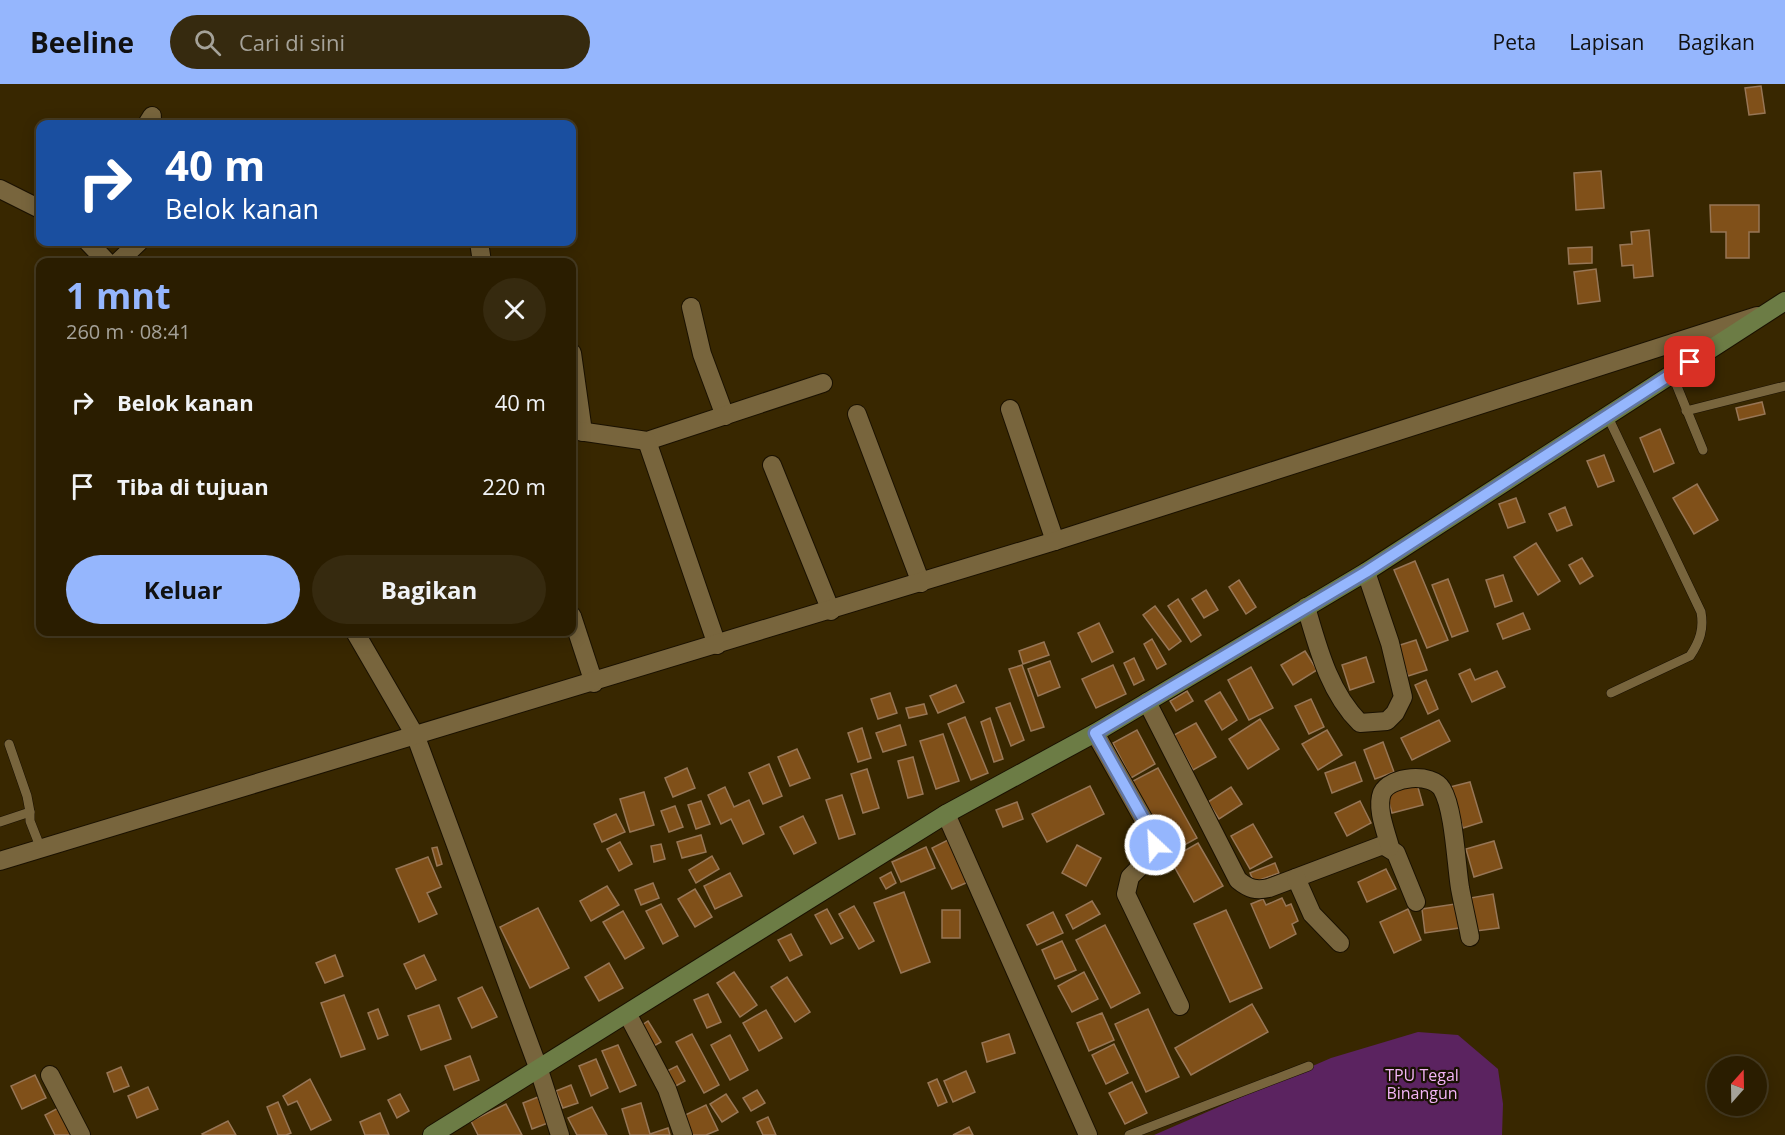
<!DOCTYPE html>
<html lang="id">
<meta charset="utf-8">
<style>
:root{--surface:#2a1d00;--page:#362a0f;--text:#f1f3f6;--muted:#a5a299;--line:#463b22;--accent:#95b6fd}
body{margin:0;font-family:"Open Sans",sans-serif;background:var(--page);color:var(--text);height:100vh;display:flex;flex-direction:column;font-size:22px;white-space:nowrap}
*{box-sizing:border-box;margin:0}
p{font-size:20px;color:var(--muted)}
.icon{flex:none;width:33px;height:33px;fill:none;stroke:currentColor;stroke-width:2;stroke-linecap:round;stroke-linejoin:round}
.map{position:relative;flex:1;overflow:hidden}
.panel{position:absolute;left:36px;top:174px;width:540px;height:378px;display:flex;flex-direction:column;background:var(--surface);border-radius:12px;box-shadow:0 3px 15px #0003,0 0 0 2px var(--line)}
.panel>*{flex:none}
.hud{position:absolute;left:36px;top:36px;width:540px;height:126px;border-radius:12px;box-shadow:0 3px 15px #0003,0 0 0 2px var(--line);background:#1a4fa0;color:#fff;overflow:hidden}
.needle{width:39px;rotate:20deg}
.buttons{position:absolute;left:1707px;top:972px;display:grid;gap:12px}
.buttons a{display:grid;place-items:center;width:60px;height:60px;border-radius:50%;background:var(--surface);box-shadow:0 3px 15px #0003,0 0 0 2px var(--line);font-size:30px}
.pin{position:absolute;display:grid;place-items:center;width:51px;height:51px;color:#fff;margin:-26px;border-radius:12px;box-shadow:0 3px 9px #0006}
.me{position:absolute;width:66px;margin:-33px;rotate:335deg;stroke-linejoin:round;filter:drop-shadow(0 0 4px #0008)}
.turn{display:flex;align-items:center;gap:21px;height:126px;padding:0 30px;font-size:27px}
.turn .icon{width:78px;height:78px;stroke-width:2.5}
.turn b{display:block;font-size:42px;line-height:51px}
.round{display:grid;place-items:center;flex:none;width:63px;height:63px;border-radius:32px;background:var(--page)}
.summary{display:flex;align-items:center;justify-content:space-between;height:102px;padding:0 30px}
h1{font-size:36px;font-weight:700;line-height:45px;color:var(--accent)}
.button{display:flex;gap:12px;margin-top:auto;padding:12px 30px}
.button a{flex:1;height:69px;border-radius:36px;background:var(--accent);color:#111;font-size:24px;font-weight:700;line-height:69px;text-align:center}
.button a+a{background:var(--page);color:var(--text)}
ul{padding:0;list-style:none}
li{display:flex;align-items:center;gap:18px;height:84px;padding:0 30px}
li div{flex:1}
li b{display:block;font-size:22px}
li em{font-style:normal}
header{display:flex;align-items:center;gap:36px;box-sizing:border-box;height:84px;padding:0 30px;background:var(--accent);color:#111}
header strong{font-size:28px}
nav{display:flex;gap:33px;margin-inline-start:auto;font-size:21px}
.search{width:420px;height:54px;background:var(--page);display:flex;align-items:center;gap:15px;box-sizing:border-box;padding:0 21px;border-radius:33px;color:var(--muted);font-size:22px}
.map>svg:first-child{display:block}
.green{fill:#5b2360}
.building{fill:#805019;stroke:#977656;stroke-width:1.5}
.lines{fill:none;stroke-linecap:round;stroke-linejoin:round}
.lane-casing{stroke:#1a1100;stroke-width:10}
.street-casing{stroke:#1a1100;stroke-width:20}
.secondary-casing{stroke:#1a1100;stroke-width:20}
.lane{stroke:#78653d;stroke-width:9}
.street{stroke:#78653d;stroke-width:18}
.secondary{stroke:#6c7c45;stroke-width:18}
.route-casing{stroke:#6176a4;stroke-width:15}
.route{stroke:#95b6fd;stroke-width:10}
.labels{text-anchor:middle;stroke-width:4.5;stroke-linejoin:round;paint-order:stroke}
.park-label{font-size:16px;fill:#f4b5f7;stroke:#191103}
</style>
<header>
<strong>Beeline</strong>
<div class="search"><svg class="icon" aria-label="search" viewBox="0 0 24 24"><circle cx="10" cy="10" r="6"/><path d="M15 15l6 6"/></svg>Cari di sini</div>
<nav><a>Peta</a><a>Lapisan</a><a>Bagikan</a></nav>
</header>
<div class="map">
<svg width="1785" height="1051" viewBox="0 0 1785 1051">
<rect width="100%" height="100%" fill="#382700"/>
<!-- green -->
<path class="green" d="M1418,948L1458,951L1498,985L1503,1020L1502,1051H1154L1331,974Z"/>
<!-- building -->
<g class="building">
<path d="M1761,2L1765,29L1749,31L1745,4Z"/>
<path d="M1601,87L1604,124L1576,126L1574,89Z"/>
<path d="M1710,121H1759V148H1749V174H1726V148H1711Z"/>
<path d="M1649,146L1653,192L1634,194L1633,181L1622,182L1620,161L1632,160L1631,148Z"/>
<path d="M1592,163V179L1569,180L1568,164Z"/>
<path d="M1596,185L1600,217L1578,220L1574,188Z"/>
<path d="M1762,318L1765,330L1739,336L1736,324Z"/>
<path d="M1660,345L1674,379L1654,388L1640,354Z"/>
<path d="M1604,371L1614,397L1598,403L1587,377Z"/>
<path d="M1697,400L1718,436L1694,450L1673,414Z"/>
<path d="M1516,414L1525,438L1508,444L1499,420Z"/>
<path d="M1565,423L1572,441L1557,447L1549,430Z"/>
<path d="M1536,459L1560,497L1538,511L1514,473Z"/>
<path d="M1582,474L1593,492L1580,500L1569,481Z"/>
<path d="M1415,477L1448,556L1427,564L1394,486Z"/>
<path d="M1503,491L1512,517L1495,523L1486,496Z"/>
<path d="M1448,495L1468,547L1452,553L1432,501Z"/>
<path d="M1239,496L1256,523L1246,530L1229,503Z"/>
<path d="M1206,506L1218,526L1204,534L1192,515Z"/>
<path d="M1178,515L1201,551L1191,558L1168,522Z"/>
<path d="M1155,522L1181,557L1169,566L1143,531Z"/>
<path d="M1523,529L1530,545L1503,555L1497,540Z"/>
<path d="M1099,539L1113,568L1092,578L1078,549Z"/>
<path d="M1152,555L1166,580L1157,585L1144,560Z"/>
<path d="M1416,556L1427,586L1408,592L1397,562Z"/>
<path d="M1044,558L1049,571L1023,580L1019,567Z"/>
<path d="M1305,567L1317,586L1293,601L1281,581Z"/>
<path d="M1366,573L1374,598L1350,606L1342,581Z"/>
<path d="M1134,574L1144,596L1134,601L1124,579Z"/>
<path d="M1050,577L1060,603L1038,612L1028,585Z"/>
<path d="M1022,581L1044,643L1031,647L1009,585Z"/>
<path d="M1113,581L1126,610L1096,624L1082,595Z"/>
<path d="M1251,583L1273,624L1249,636L1228,596Z"/>
<path d="M1470,585L1475,596L1497,587L1505,603L1472,618L1459,590Z"/>
<path d="M1426,596L1438,625L1428,630L1415,601Z"/>
<path d="M956,601L964,618L938,629L930,612Z"/>
<path d="M1187,607L1193,617L1176,627L1170,617Z"/>
<path d="M1220,608L1237,636L1222,646L1205,617Z"/>
<path d="M890,609L897,629L878,635L871,615Z"/>
<path d="M1311,615L1324,643L1309,650L1295,622Z"/>
<path d="M1010,619L1024,656L1011,662L996,624Z"/>
<path d="M924,620L927,630L909,634L906,624Z"/>
<path d="M965,633L988,689L971,696L948,640Z"/>
<path d="M990,634L1003,675L994,678L981,638Z"/>
<path d="M1260,635L1279,665L1248,685L1229,655Z"/>
<path d="M1439,636L1450,657L1412,676L1401,654Z"/>
<path d="M1196,639L1216,673L1193,686L1174,651Z"/>
<path d="M900,641L906,661L883,668L876,649Z"/>
<path d="M862,644L871,674L858,678L848,649Z"/>
<path d="M1137,646L1155,680L1131,694L1113,659Z"/>
<path d="M1327,646L1342,671L1318,686L1302,660Z"/>
<path d="M943,650L959,697L936,705L920,657Z"/>
<path d="M1383,658L1394,688L1375,695L1364,666Z"/>
<path d="M797,665L810,694L790,702L778,673Z"/>
<path d="M913,673L923,710L908,714L898,677Z"/>
<path d="M1355,678L1362,697L1332,709L1325,689Z"/>
<path d="M769,680L782,712L763,720L749,689Z"/>
<path d="M687,684L695,704L673,713L665,694Z"/>
<path d="M1158,684L1197,754L1170,769L1131,698Z"/>
<path d="M867,685L879,724L863,729L851,690Z"/>
<path d="M1470,698L1482,738L1463,744L1450,703Z"/>
<path d="M1417,700L1423,721L1392,729L1386,708Z"/>
<path d="M1090,702L1104,730L1047,758L1032,730Z"/>
<path d="M725,703L734,723L749,716L764,750L743,760L731,735L721,740L708,711Z"/>
<path d="M1231,703L1242,720L1219,735L1208,718Z"/>
<path d="M644,708L654,741L630,748L620,715Z"/>
<path d="M842,711L855,750L839,755L826,716Z"/>
<path d="M701,717L710,740L696,745L688,721Z"/>
<path d="M1360,717L1371,739L1347,752L1335,729Z"/>
<path d="M1017,718L1023,735L1003,743L996,726Z"/>
<path d="M675,722L683,743L669,748L661,727Z"/>
<path d="M616,730L625,748L602,758L594,740Z"/>
<path d="M803,732L816,759L794,770L780,743Z"/>
<path d="M1253,740L1272,773L1250,785L1231,752Z"/>
<path d="M701,751L706,768L682,774L677,758Z"/>
<path d="M948,756L968,798L952,805L932,764Z"/>
<path d="M1494,757L1502,784L1474,793L1466,765Z"/>
<path d="M620,758L632,780L619,787L607,765Z"/>
<path d="M1198,759L1223,802L1194,818L1170,775Z"/>
<path d="M661,760L665,775L654,778L651,762Z"/>
<path d="M1077,761L1101,774L1086,802L1062,789Z"/>
<path d="M437,763L442,780L437,782L432,764Z"/>
<path d="M926,763L935,784L901,798L892,778Z"/>
<path d="M712,772L719,785L696,799L689,786Z"/>
<path d="M428,773L441,803L427,809L437,830L419,838L396,785Z"/>
<path d="M1275,779L1279,789L1254,798L1250,789Z"/>
<path d="M1386,785L1396,805L1367,818L1358,798Z"/>
<path d="M891,788L896,799L886,805L880,794Z"/>
<path d="M730,789L742,812L715,825L704,802Z"/>
<path d="M653,799L659,814L641,821L635,806Z"/>
<path d="M607,802L619,821L591,837L580,817Z"/>
<path d="M695,805L712,833L695,843L678,815Z"/>
<path d="M904,808L930,878L901,889L874,819Z"/>
<path d="M1493,810L1499,844L1476,847L1470,814Z"/>
<path d="M1282,814L1286,822L1291,820L1298,837L1292,840L1296,850L1270,864L1251,820L1263,815L1266,821Z"/>
<path d="M1092,817L1100,830L1073,845L1066,831Z"/>
<path d="M661,820L678,852L663,860L646,827Z"/>
<path d="M1455,820L1459,844L1425,849L1422,825Z"/>
<path d="M854,822L874,857L859,865L839,830Z"/>
<path d="M538,824L569,884L530,904L500,843Z"/>
<path d="M827,825L843,854L831,860L815,831Z"/>
<path d="M1408,825L1421,856L1394,869L1380,838Z"/>
<rect x="942" y="826" width="18" height="28"/>
<path d="M1226,826L1262,904L1230,918L1194,840Z"/>
<path d="M623,827L644,864L625,875L603,838Z"/>
<path d="M1053,828L1063,849L1037,861L1027,841Z"/>
<path d="M1105,841L1140,909L1111,924L1076,856Z"/>
<path d="M791,850L802,871L790,877L778,856Z"/>
<path d="M1062,857L1076,886L1055,895L1042,866Z"/>
<path d="M335,871L343,892L325,899L316,879Z"/>
<path d="M424,871L436,896L416,905L404,880Z"/>
<path d="M609,879L623,904L599,917L585,893Z"/>
<path d="M734,888L757,921L740,933L717,899Z"/>
<path d="M1084,888L1098,915L1072,928L1058,902Z"/>
<path d="M787,893L810,928L795,938L771,903Z"/>
<path d="M482,903L497,933L472,944L458,914Z"/>
<path d="M708,910L721,938L707,944L694,916Z"/>
<path d="M344,911L365,965L341,973L321,919Z"/>
<path d="M1252,920L1268,948L1191,991L1175,964Z"/>
<path d="M439,921L451,955L421,966L408,932Z"/>
<path d="M378,925L388,951L378,955L368,929Z"/>
<path d="M1148,925L1179,993L1146,1008L1115,940Z"/>
<path d="M766,926L782,954L759,967L743,939Z"/>
<path d="M1102,929L1114,956L1089,967L1077,939Z"/>
<path d="M648,937L661,958L652,963L639,943Z"/>
<path d="M692,950L719,1001L704,1009L676,958Z"/>
<path d="M1009,950L1015,969L987,978L982,959Z"/>
<path d="M730,951L748,986L730,996L711,961Z"/>
<path d="M1114,960L1128,989L1106,1000L1092,971Z"/>
<path d="M618,961L636,1001L620,1008L602,967Z"/>
<path d="M470,972L479,996L454,1006L445,982Z"/>
<path d="M596,975L608,1004L591,1012L579,982Z"/>
<path d="M677,982L685,997L672,1004L663,989Z"/>
<path d="M121,983L129,1002L114,1008L107,989Z"/>
<path d="M966,987L975,1008L953,1018L944,997Z"/>
<path d="M35,991L46,1014L22,1025L11,1002Z"/>
<path d="M310,995L331,1036L311,1046L297,1017L288,1021L283,1012Z"/>
<path d="M937,995L947,1018L938,1022L928,999Z"/>
<path d="M1132,998L1147,1029L1125,1040L1109,1009Z"/>
<path d="M571,1001L578,1019L563,1024L556,1007Z"/>
<path d="M148,1003L158,1025L137,1034L128,1012Z"/>
<path d="M757,1006L765,1019L751,1027L743,1014Z"/>
<path d="M400,1010L409,1027L397,1034L388,1016Z"/>
<path d="M726,1010L738,1028L722,1038L710,1020Z"/>
<path d="M538,1013L548,1039L532,1045L523,1019Z"/>
<path d="M278,1018L291,1049L286,1051H278L267,1023Z"/>
<path d="M641,1019L650,1050L668,1044L670,1051H630L622,1025Z"/>
<path d="M506,1020L522,1051H478L471,1037Z"/>
<path d="M706,1021L718,1046L706,1051H687L679,1034Z"/>
<path d="M62,1022L77,1051H55L45,1031Z"/>
<path d="M592,1023L607,1051H577L568,1034Z"/>
<path d="M380,1029L389,1051H365L360,1038Z"/>
<path d="M768,1033L776,1051H763L757,1038Z"/>
<path d="M228,1037L236,1051H203L202,1050Z"/>
<path d="M969,1043L973,1051H953Z"/>
</g>
<g class="lines">
<!-- lane casing -->
<g class="lane-casing">
<g id="lane">
<path d="M1672,290L1703,366"/>
<path d="M1686,327L1785,302"/>
<path d="M1607,331L1701,528C1704,545 1700,557 1690,572L1611,609"/>
<path d="M9,660L27,712L30,728"/>
<path d="M0,738L30,728V737L41,765"/>
<path d="M1129,1051L1309,982"/>
</g>
</g>
<!-- street casing -->
<g class="street-casing">
<g id="street">
<path d="M147,40L152,32"/>
<path d="M0,105L40,125"/>
<path d="M88,158L107,178"/>
<path d="M479,158L482,178"/>
<path d="M118,178L139,158"/>
<path d="M691,223L702,270L725,332"/>
<path d="M572,269L583,348"/>
<path d="M1010,325L1055,457"/>
<path d="M857,330L921,499"/>
<path d="M572,346L647,357L823,299"/>
<path d="M647,357L717,561"/>
<path d="M772,381L831,527"/>
<path d="M1306,523C1318,564 1329,608 1360,639L1387,637L1395,629L1403,613L1390,559L1366,488"/>
<path d="M572,532L594,599"/>
<path d="M355,548L416,653L539,986L560,1051"/>
<path d="M1147,618L1238,796C1249,805 1256,807 1269,804L1383,761L1396,769L1416,818"/>
<path d="M1095,649L1153,752L1154,769L1130,793L1126,810L1180,922"/>
<path d="M946,730L1088,1051"/>
<path d="M1390,763C1386,748 1376,724 1382,709C1390,692 1432,688 1442,705C1454,725 1456,779 1460,804C1463,820 1467,837 1470,853"/>
<path d="M0,777L1055,457L1757,232"/>
<path d="M1296,794L1312,830L1340,859"/>
<path d="M628,931L667,1005L683,1051"/>
<path d="M50,991L81,1051"/>
</g>
</g>
<!-- secondary casing -->
<g class="secondary-casing">
<path id="secondary" d="M432,1051L946,730L1095,649L1366,488L1785,217"/>
</g>
<!-- lane -->
<use href="#lane" class="lane"/>
<!-- street -->
<use href="#street" class="street"/>
<!-- secondary -->
<use href="#secondary" class="secondary"/>
</g>
<g class="lines">
<!-- route casing -->
<g class="route-casing">
<path id="route" d="M1155,761L1153,752L1095,649L1366,488L1690,278"/>
</g>
<!-- route -->
<use href="#route" class="route"/>
</g>
<g class="labels">
<!-- park labels -->
<g class="park-label">
<text x="1422" y="997">TPU Tegal<tspan x="1422" dy="18">Binangun</tspan></text>
</g>
</g>
</svg>
<div class="buttons">
<a><svg class="needle" viewBox="-14 -14 28 28"><path d="M0-13l5 13h-10z" fill="#e53935"/><path d="M0 13l5-13h-10z" fill="#a5a299"/></svg></a>
</div>
<div class="pin" style="left:1690px;top:278px;background:#d93025"><svg class="icon" aria-label="arrive" viewBox="0 0 24 24"><path d="M6 21V4h12l-3 4 3 4H6"/></svg></div>
<svg class="me" style="left:1155px;top:761px" viewBox="-20 -20 40 40"><circle r="17" fill="#95b6fd" stroke="#fff" stroke-width="3"/><path d="M0-11L8 9 0 5-8 9z" fill="#fff"/></svg>
<div class="hud">
<div class="turn"><svg class="icon" aria-label="right" viewBox="0 0 24 24"><path d="M7 20v-9h11M14 6l5 5-5 5"/></svg><div><b>40 m</b>Belok kanan</div></div>
</div>
<section class="panel">
<div class="summary"><div><h1>1 mnt</h1><p>260 m · 08:41</p></div><a class="round"><svg class="icon" aria-label="close" viewBox="0 0 24 24"><path d="M6 6l12 12M18 6L6 18"/></svg></a></div>
<ul>
<li><svg class="icon" aria-label="right" viewBox="0 0 24 24"><path d="M7 20v-9h11M14 6l5 5-5 5"/></svg><div><b>Belok kanan</b></div><em>40 m</em></li>
<li><svg class="icon" aria-label="arrive" viewBox="0 0 24 24"><path d="M6 21V4h12l-3 4 3 4H6"/></svg><div><b>Tiba di tujuan</b></div><em>220 m</em></li>
</ul>
<div class="button"><a>Keluar</a><a>Bagikan</a></div>
</section>
</div>
